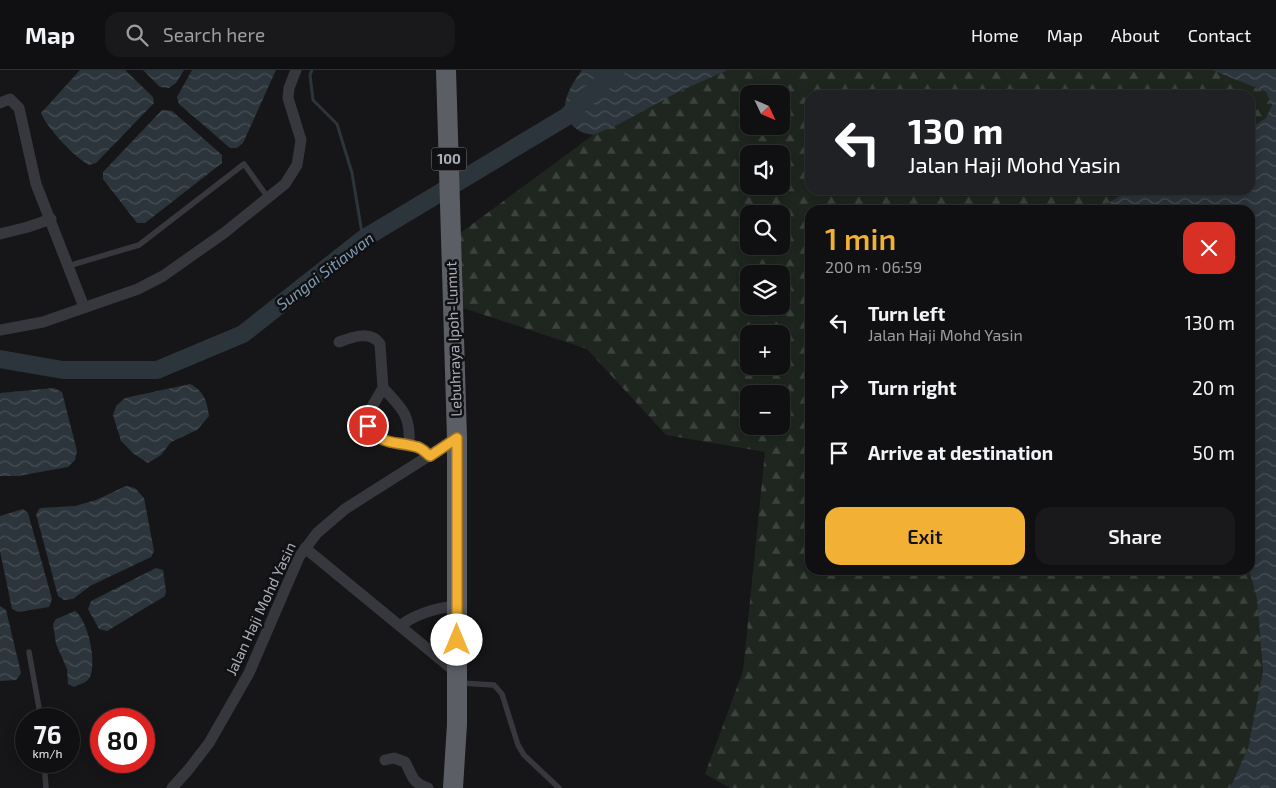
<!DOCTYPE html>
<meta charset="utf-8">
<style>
:root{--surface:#101012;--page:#19191b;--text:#f1f3f6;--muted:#9c9d9f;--line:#303032;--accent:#f2b134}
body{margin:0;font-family:"Exo 2",sans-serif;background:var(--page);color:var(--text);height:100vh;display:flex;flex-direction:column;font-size:19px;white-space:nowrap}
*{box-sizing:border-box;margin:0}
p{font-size:16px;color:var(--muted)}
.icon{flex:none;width:28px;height:28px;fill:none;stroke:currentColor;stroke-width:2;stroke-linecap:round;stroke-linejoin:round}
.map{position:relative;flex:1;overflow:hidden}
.panel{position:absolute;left:805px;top:135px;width:450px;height:370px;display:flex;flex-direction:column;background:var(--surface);border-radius:15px;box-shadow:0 2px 12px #0003,0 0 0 1px var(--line)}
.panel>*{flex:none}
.top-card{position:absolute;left:805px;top:20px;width:450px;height:105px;border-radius:15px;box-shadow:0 2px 12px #0003,0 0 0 1px var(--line);background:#202124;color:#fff;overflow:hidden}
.needle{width:32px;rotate:134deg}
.tools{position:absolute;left:740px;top:15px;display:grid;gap:10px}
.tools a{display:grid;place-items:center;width:50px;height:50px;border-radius:10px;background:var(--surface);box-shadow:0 2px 12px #0003,0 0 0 1px var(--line);font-size:25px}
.speed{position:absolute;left:15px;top:638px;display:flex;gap:10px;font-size:25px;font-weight:700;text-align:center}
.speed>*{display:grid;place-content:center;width:65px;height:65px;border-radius:50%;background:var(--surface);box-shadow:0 2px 12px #0003,0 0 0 1px var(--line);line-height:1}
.speed small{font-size:12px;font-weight:400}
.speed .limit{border:8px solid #d22;background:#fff;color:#111}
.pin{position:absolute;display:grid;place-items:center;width:42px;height:42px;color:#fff;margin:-21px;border:2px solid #fff;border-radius:50%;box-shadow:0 1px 5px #0007}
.me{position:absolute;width:55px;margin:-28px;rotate:0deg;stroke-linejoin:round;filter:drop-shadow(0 0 4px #0008)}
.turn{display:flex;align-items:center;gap:18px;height:105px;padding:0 20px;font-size:22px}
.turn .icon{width:65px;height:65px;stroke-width:2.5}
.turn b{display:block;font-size:35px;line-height:42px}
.round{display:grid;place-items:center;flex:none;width:52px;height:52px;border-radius:15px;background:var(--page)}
.headline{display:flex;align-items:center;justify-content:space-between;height:85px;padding:0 20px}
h1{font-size:30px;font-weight:600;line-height:38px;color:var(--accent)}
.button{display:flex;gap:10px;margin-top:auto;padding:10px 20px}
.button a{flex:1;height:58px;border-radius:15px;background:var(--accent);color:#111;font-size:20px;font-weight:600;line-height:58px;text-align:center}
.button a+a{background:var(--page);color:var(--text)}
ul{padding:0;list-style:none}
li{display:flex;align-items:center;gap:15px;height:65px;padding:0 20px}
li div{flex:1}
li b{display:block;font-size:19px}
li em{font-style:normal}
header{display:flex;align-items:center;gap:30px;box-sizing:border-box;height:70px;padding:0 25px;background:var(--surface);border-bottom:1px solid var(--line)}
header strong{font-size:24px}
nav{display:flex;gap:28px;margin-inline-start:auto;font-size:18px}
.search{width:350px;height:45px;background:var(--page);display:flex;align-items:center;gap:12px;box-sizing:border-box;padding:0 18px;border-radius:15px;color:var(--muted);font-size:19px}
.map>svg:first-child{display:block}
.forest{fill:url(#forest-firs);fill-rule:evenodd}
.water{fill:url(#water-waves)}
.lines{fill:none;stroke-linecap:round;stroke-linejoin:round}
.stream{stroke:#2c353c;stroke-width:3}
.river{stroke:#2c353c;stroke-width:18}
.service{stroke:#37383d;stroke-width:5.5}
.minor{stroke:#37383d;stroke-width:11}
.trunk{stroke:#5b5e65;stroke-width:20}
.route-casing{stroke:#9d7322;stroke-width:12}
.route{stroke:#f2b134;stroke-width:9}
.labels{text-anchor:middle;stroke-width:5;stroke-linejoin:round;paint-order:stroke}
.shield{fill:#111113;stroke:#7b7e86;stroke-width:1}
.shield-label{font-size:14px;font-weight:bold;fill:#a8adb8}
.street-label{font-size:15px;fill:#a8adb8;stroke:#111113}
.water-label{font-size:16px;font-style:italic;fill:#7f9bb3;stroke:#111113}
</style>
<header>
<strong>Map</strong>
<div class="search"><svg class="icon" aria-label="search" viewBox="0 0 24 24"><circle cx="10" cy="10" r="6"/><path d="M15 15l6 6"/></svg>Search here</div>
<nav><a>Home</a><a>Map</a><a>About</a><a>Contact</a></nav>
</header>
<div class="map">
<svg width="1276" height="718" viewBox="0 0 1276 718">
<defs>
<pattern id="forest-firs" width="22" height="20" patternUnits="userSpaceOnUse" patternTransform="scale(1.25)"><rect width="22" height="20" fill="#1e261f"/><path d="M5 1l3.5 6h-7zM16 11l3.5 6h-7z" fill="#3c433d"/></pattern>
<pattern id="water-waves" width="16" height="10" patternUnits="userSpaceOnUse" patternTransform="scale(1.25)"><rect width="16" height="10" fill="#2c353c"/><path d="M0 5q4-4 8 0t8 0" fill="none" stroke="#485056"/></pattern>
</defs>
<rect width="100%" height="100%" fill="#161618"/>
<!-- forest -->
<path class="forest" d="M728,0H1212L1266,22L1272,35L1266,48L1250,58V25H810V120H1130L1108,133L1087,140H810V500H1249L1257,529L1263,601L1248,678L1230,718H730L705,704L743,601L765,382L666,365L587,279L460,237L459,164L593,65L678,22ZM749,24H781V56H749ZM749,84H781V116H749ZM749,144H781V176H749ZM749,204H781V236H749ZM749,264H781V296H749ZM749,324H781V356H749Z"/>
<!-- water -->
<g class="water">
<path d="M80,0H125L153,27L154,33L96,93L89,95C74,87 47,58 41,43Z"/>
<path d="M143,0H184L176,13L169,18L160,17Z"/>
<path d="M192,0H276L243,73L237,78H230L179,34L177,27Z"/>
<path d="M582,0H728L678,22L619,54L593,65C589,64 582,63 578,60C553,43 569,18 582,0Z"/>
<path d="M1212,0H1276V718H1230L1248,678L1263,601L1257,529L1249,500L1250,140H1087L1108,133L1130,120H1250V58L1266,48L1272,35L1266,22Z"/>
<path d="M162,40L172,41L222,85V93L145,153H137L103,109V102Z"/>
<path d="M190,314C204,321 207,331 209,346L197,360L171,372L161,385L148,393L134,384L121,371L113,345L116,336L125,328Z"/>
<path d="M54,318L62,322L77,381L75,390L68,397L18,406H0V323Z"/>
<path d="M126,416L135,418L144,428L154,481L151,487L90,516L73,529L64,530L58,526L36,444L40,438L75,436L96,430Z"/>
<path d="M23,439L28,443L52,529L49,537L18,542L12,539L0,481V446Z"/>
<path d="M156,498L163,500L166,521L165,526L107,561L99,559L88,539L91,531Z"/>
<path d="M0,536L6,540L21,603L16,610L0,611Z"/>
<path d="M75,541C88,550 97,592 90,607C87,613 80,614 74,617L68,614L67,599L56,574L53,554L56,549Z"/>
</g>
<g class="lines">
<!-- stream -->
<path class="stream" d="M312,0L310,5L313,30L337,54L352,103L363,169"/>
<!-- river -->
<path class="river" d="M0,289L63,300H157L243,264L363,169L566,47L616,0"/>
<!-- service -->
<g class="service">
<path d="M68,196L139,175L244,94L269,129"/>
<path d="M29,582L41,649"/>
<path d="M460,613L494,615L502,624L518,675L524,685L559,718"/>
<path d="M44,691L46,718"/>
</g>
<!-- minor -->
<g class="minor">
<path d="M0,33L10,29L19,38L36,114L84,237"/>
<path d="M0,164L28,157L51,149"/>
<path d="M0,260L43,252L138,219L163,206L224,163L285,114L297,95L301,70L288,28L289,18L296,0"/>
<path d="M339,272C352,267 371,260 380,274L383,318L367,345L368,356L382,370L397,374L419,377L430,386"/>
<path d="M383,318C403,339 411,346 409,376"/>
<path d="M305,478L457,603"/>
<path d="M400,556C417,543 435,538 457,536"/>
<path d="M385,690L394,688L405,692C413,706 411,712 428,718"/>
<path d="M172,718L189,699L209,673L249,603L299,487L317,463L345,439L457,368"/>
</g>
<!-- trunk -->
<path class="trunk" d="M446,0L457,368V654L453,718"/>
</g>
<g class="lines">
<!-- route casing -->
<g class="route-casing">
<path id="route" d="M368,356C386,378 395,370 417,377C422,378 426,383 430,386L457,368V570"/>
</g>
<!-- route -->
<use href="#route" class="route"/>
</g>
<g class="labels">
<!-- shield labels -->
<rect class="shield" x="431.5" y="77.5" width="35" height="23" rx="4"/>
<g class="shield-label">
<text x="449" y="94">100</text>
</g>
<!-- street labels -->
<g class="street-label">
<text transform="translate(454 269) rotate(-92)" y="5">Lebuhraya Ipoh-Lumut</text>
<text transform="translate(261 539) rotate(-65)" y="5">Jalan Haji Mohd Yasin</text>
</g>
<!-- water labels -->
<g class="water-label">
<text transform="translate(325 201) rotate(-37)" y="6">Sungai Sitiawan</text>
</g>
</g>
</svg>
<div class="tools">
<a><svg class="needle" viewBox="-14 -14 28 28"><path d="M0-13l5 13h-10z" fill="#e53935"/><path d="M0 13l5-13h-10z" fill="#9c9d9f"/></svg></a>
<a><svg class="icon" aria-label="sound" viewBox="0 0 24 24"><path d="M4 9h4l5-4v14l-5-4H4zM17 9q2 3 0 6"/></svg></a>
<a><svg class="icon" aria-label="search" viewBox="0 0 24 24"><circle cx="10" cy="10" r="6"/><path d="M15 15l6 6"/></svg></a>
<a><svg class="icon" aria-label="layers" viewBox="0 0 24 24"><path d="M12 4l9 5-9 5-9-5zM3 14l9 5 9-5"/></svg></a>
<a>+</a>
<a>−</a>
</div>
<div class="speed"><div>76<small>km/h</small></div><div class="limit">80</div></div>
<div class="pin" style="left:368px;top:356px;background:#d93025"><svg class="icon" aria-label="arrive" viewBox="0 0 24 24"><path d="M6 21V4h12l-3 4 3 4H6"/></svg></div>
<svg class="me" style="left:457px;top:570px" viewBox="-20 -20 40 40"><circle r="19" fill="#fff"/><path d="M0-13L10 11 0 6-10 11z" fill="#f2b134"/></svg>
<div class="top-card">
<div class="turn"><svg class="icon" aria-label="left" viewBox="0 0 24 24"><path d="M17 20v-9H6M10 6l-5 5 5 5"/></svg><div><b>130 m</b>Jalan Haji Mohd Yasin</div></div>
</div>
<section class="panel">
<div class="headline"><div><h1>1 min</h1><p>200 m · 06:59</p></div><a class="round" style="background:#d93025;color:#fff"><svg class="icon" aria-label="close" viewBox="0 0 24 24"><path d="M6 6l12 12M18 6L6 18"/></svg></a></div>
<ul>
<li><svg class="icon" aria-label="left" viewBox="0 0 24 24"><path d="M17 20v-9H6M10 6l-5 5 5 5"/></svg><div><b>Turn left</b><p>Jalan Haji Mohd Yasin</p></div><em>130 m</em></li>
<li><svg class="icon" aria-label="right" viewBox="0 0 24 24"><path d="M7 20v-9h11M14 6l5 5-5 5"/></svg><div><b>Turn right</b></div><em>20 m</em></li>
<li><svg class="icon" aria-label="arrive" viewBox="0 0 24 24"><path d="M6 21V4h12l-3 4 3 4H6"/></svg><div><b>Arrive at destination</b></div><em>50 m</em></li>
</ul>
<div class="button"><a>Exit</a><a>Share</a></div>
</section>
</div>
